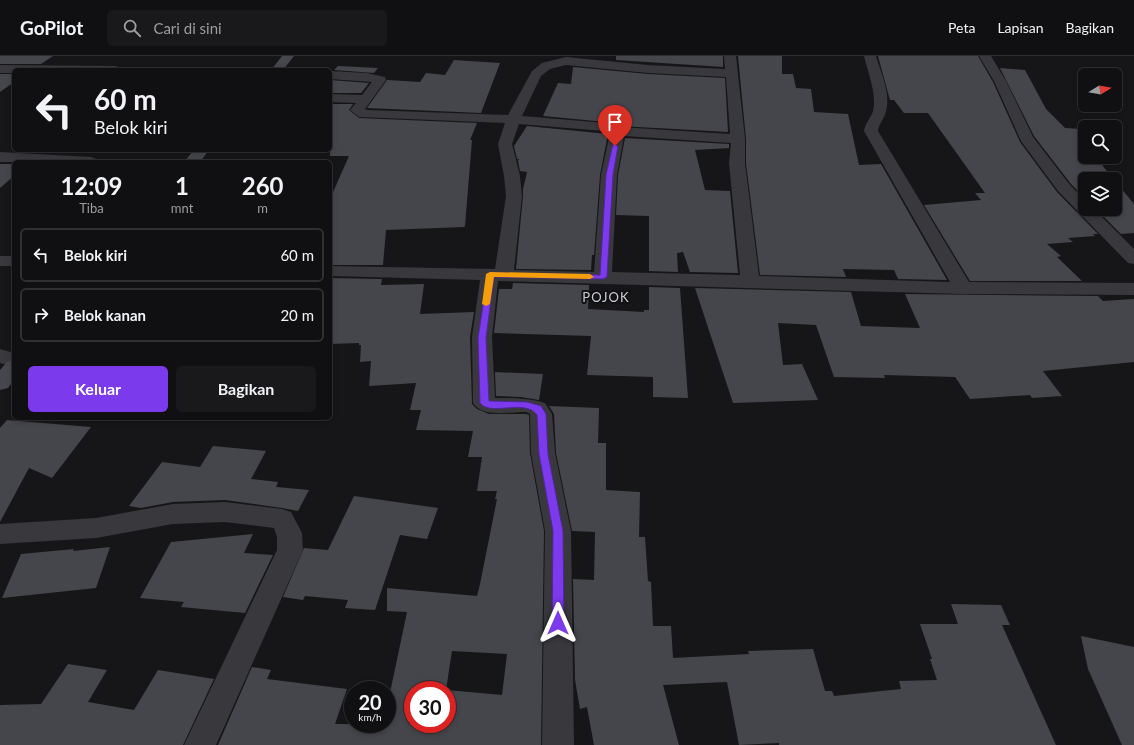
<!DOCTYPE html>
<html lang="id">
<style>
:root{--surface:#101012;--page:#19191b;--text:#f1f3f6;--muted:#9c9d9f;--line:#303032;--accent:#7c3aed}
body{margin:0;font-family:Lato,sans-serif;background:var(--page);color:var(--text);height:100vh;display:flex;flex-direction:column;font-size:15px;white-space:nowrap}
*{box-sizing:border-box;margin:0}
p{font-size:13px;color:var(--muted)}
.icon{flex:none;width:22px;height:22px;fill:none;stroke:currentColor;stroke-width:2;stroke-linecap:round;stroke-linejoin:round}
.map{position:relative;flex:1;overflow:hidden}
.details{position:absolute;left:12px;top:104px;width:320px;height:260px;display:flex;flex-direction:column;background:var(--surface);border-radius:6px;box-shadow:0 2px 6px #0003,0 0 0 1px var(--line)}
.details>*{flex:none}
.top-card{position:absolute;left:12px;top:12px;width:320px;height:84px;border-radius:6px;box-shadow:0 2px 6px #0003,0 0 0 1px var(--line);background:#101012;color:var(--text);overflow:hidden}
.needle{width:26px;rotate:79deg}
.fabs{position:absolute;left:1078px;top:12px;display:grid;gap:8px}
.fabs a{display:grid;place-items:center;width:44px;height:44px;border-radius:6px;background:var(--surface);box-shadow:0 2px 6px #0003,0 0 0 1px var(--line);font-size:20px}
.speed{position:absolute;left:344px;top:625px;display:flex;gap:8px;font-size:20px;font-weight:700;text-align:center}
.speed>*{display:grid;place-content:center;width:52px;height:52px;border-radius:50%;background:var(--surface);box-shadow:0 2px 6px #0003,0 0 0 1px var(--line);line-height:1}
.speed small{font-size:10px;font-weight:400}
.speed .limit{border:6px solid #d22;background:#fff;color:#111}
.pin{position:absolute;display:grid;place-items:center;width:34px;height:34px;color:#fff;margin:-41px -17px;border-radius:50% 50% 50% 0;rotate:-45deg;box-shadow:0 0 4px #0007}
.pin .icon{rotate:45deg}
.me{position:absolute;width:44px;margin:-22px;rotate:0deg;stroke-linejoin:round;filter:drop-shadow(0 0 3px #0008)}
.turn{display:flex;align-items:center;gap:14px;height:84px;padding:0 16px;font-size:18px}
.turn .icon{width:52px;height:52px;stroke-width:2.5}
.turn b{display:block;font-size:28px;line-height:34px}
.eta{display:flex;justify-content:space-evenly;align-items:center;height:68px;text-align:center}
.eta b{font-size:24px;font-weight:700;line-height:28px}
.cta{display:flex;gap:8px;margin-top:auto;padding:8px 16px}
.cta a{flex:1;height:46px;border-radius:6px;background:var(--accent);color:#fff;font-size:16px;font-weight:700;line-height:46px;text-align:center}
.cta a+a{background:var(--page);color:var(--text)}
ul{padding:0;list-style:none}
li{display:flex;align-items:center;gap:12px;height:54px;margin:0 8px 6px;padding:0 8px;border:2px solid var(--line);border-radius:6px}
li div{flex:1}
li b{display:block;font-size:15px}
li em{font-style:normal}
header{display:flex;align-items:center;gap:24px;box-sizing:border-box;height:56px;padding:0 20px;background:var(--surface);border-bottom:1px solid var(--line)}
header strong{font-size:19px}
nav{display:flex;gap:22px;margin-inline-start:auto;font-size:14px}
.search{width:280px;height:36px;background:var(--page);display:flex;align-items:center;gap:10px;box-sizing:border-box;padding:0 14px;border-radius:6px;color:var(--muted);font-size:15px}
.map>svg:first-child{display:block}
.building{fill:#45464b;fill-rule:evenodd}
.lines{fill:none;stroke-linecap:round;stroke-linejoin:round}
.street{fill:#38383d;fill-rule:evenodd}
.secondary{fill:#46474c;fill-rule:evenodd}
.route{fill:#7c3aed;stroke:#51269a}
.slow{fill:#f59e0b}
.labels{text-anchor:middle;stroke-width:4;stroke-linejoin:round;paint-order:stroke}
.quarter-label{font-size:13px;letter-spacing:1px;fill:#cacdd3;stroke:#111113}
</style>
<header>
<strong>GoPilot</strong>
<div class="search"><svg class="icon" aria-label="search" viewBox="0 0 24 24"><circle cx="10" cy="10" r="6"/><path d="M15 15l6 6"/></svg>Cari di sini</div>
<nav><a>Peta</a><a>Lapisan</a><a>Bagikan</a></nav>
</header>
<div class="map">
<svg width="1134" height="689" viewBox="0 0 1134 689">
<rect width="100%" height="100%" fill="#161618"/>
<!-- building -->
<g class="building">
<path d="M0,0H53L41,8H0Z"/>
<path d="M616,0H723V11L616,4Z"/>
<path d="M738,0H782V18H793L796,32L811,33L814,56L848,58L859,109L881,108L947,224L898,223L894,214L843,213L846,221L760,219L746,107V83Z"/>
<path d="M878,0H978L993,26L1020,86L1057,136L1098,178H1093L1095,180L1068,182L1073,186L1047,188L1061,200L1057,201L1082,225H970L924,149L981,144L975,137H985L928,57H904L894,44H890Z"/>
<path d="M454,4L500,7L481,57L367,52L387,24L420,26L426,17L445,19Z"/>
<path d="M338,10L378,12L374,17L334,14Z"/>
<path d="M573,11L648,18L725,22L728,76L620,70L606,66L543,60L558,27L571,28Z"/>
<path d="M1000,12L1025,14L1046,53L1065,72L1080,73L1085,79V101H1096L1113,123H1085V142L1071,128L1034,80Z"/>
<path d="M0,18H14V26L0,36Z"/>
<path d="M330,24L369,27L361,37H330Z"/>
<path d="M330,48H353L349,54L359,62L477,67L470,84H472L465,170L464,171L386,174L383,209H330V143L349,100H330Z"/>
<path d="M527,70L608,78L600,119L594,199H592L591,214L516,213L523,140V133L527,116L520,115L518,105L519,103H517L514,90Z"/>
<path d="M625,82L729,88V92L695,94L705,134L730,135L738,217L690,216L683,196L677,197L678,216L649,215V160L616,159L618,119Z"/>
<path d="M0,108H14V120L0,132Z"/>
<path d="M1115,125L1134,148V177L1121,178L1096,153H1115Z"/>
<path d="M330,222L382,223L381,229L424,228L420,258L474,256L470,281L472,348L477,353L489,358H526L529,359L530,397L544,475L541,689H218L252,611L271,614L267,623L347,633L335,668H387V651L407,556L387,555V532L477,540L480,528L497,443H495L497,435H477L482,401H468L473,375L416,374L421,354H410L416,327L369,330L371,305L360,306L361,289H359V287L330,288ZM452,595L507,598L502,639L447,634V668H413V634H446Z"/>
<path d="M513,227L589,229L588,253L644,256V254H649V231L680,232L688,342L653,341V321L587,319L591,280L494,277L499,233H512Z"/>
<path d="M695,232L851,236L861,270L920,272L905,238L1098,240L1103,245L1134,243V306L1043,315L1062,340L1032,342L1030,339L970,343L955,321L884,319L885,322L834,321L816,269L778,267L783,309L802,308L818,344L733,347Z"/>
<path d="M495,316L543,318L539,344L521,341L496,340Z"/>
<path d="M549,350L599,352L598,387H606V434L640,436L639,481H645L648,525L651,526L653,570H671L673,602L749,598L748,595L813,593L825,635H832L834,640L901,633L899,625L937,624L930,603H932L920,568H958L951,548L1001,549L1010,569H1002L1056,689H779V687L739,689L727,626L663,629L679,689H594L587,651L580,653L575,624L573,523L594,524L595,476L572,475L556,397L554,358Z"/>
<path d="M7,364L91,371L52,422L29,412L0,466V372Z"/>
<path d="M213,390L266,395L251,423L278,426L276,431L309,434L298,455L282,452L225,444L173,446L141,452L129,450L162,406L200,411Z"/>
<path d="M354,440L438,452L427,483L400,479L375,554L345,552L348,544L305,540L303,544L283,541L304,492L328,494Z"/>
<path d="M253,478L244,497L273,499L245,557L181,551L184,546L140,542L171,486Z"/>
<path d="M110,491L96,532L2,542L21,498L74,493L73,495Z"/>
<path d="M1081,580L1134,591V689H1122L1088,613Z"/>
<path d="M68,608L107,614L88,646L134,654L158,614L214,623L183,689H0V649L41,648Z"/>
</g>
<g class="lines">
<!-- street -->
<g class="street">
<path d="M724,0H736L745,83V107L759,220L950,226L864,75C865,67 871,62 873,55C877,38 868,17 864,0H876C881,17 891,37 886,55C885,62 879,67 878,75L969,226L1134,227V239L963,238L498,225L492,281L495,342C513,342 528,342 545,347L552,358L555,397L571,475L574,689H542L545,475L531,397L530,358L526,356C511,356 482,362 473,347L472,281L480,224L330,220V210L495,213L506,140L504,120L498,88L505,67L359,61L350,54L356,47L330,46V38L362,39L372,26L330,23V15L367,17L385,21L386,24L365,53L367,54L508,59L532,15L542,7L566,1L648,9L725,13ZM566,9L648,17L726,21L730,78L620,71L606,67L522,60L541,20L550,13ZM519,68L604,75L610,77L601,119L594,216L514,214L522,140L520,120L512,88ZM624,80L731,87L729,107L740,219L612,216L617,119Z"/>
<path d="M979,0H991L1006,25L1033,81L1070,129L1085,144V153H1094L1134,193V208L1128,207L1058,135L1021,85L994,25Z"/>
<path d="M0,9L115,10L119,11L121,14H14V17H0Z"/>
<path d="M0,96L91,101L96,103L99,106H0Z"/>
<rect x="0" y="200" width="14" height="10"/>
<path d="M0,293L14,297V311L0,307Z"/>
<path d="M225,446L282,453L291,456L302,477L303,494L216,689H184L277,494V481L274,472L225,466L173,468L96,482L0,488V468L96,462L173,448Z"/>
</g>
<!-- secondary -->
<g class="secondary">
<path d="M282,0H294L283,14H271Z"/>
<path d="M194,94H209L200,106H184Z"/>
<path d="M14,304V324L8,332L0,334V314L7,306Z"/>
</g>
</g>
<!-- route -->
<path class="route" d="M613,88L618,90L613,119L607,221L603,223L494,221L486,282L489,345L527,346L541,350L546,358L548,398L563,475L564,567L562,570L558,572L554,570L552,567L553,475L539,398L537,359C525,342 491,361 480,347L478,282L488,217L600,219L606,119Z"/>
<!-- slow -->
<path class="slow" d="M490,216L590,218L594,221L590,223L494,221L490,248L486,250L482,248L486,218Z"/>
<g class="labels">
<!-- quarter labels -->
<g class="quarter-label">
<text x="606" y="246">POJOK</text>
</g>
</g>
</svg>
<div class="fabs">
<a><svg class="needle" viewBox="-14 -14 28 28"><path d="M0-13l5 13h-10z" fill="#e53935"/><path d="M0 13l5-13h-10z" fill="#9c9d9f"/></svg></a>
<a><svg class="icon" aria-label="search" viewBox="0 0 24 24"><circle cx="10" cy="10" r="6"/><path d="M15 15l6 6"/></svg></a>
<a><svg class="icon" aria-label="layers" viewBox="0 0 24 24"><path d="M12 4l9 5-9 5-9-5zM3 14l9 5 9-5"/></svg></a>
</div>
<div class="speed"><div>20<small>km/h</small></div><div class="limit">30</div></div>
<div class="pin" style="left:615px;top:90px;background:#d93025"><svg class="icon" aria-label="arrive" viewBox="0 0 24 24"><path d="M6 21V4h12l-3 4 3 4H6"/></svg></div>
<svg class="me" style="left:558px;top:567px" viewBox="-20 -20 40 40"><path d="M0-17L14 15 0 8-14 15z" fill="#7c3aed" stroke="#fff" stroke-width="4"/></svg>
<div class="top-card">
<div class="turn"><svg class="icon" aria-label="left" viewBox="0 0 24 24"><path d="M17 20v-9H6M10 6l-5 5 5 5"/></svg><div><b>60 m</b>Belok kiri</div></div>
</div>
<section class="details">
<div class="eta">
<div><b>12:09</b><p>Tiba</p></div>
<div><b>1</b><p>mnt</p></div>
<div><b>260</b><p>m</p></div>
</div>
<ul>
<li><svg class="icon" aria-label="left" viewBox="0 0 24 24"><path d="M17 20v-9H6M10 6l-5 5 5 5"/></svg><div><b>Belok kiri</b></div><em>60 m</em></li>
<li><svg class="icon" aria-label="right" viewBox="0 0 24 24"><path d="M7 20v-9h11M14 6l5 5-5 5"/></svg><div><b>Belok kanan</b></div><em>20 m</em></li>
</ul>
<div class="cta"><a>Keluar</a><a>Bagikan</a></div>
</section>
</div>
